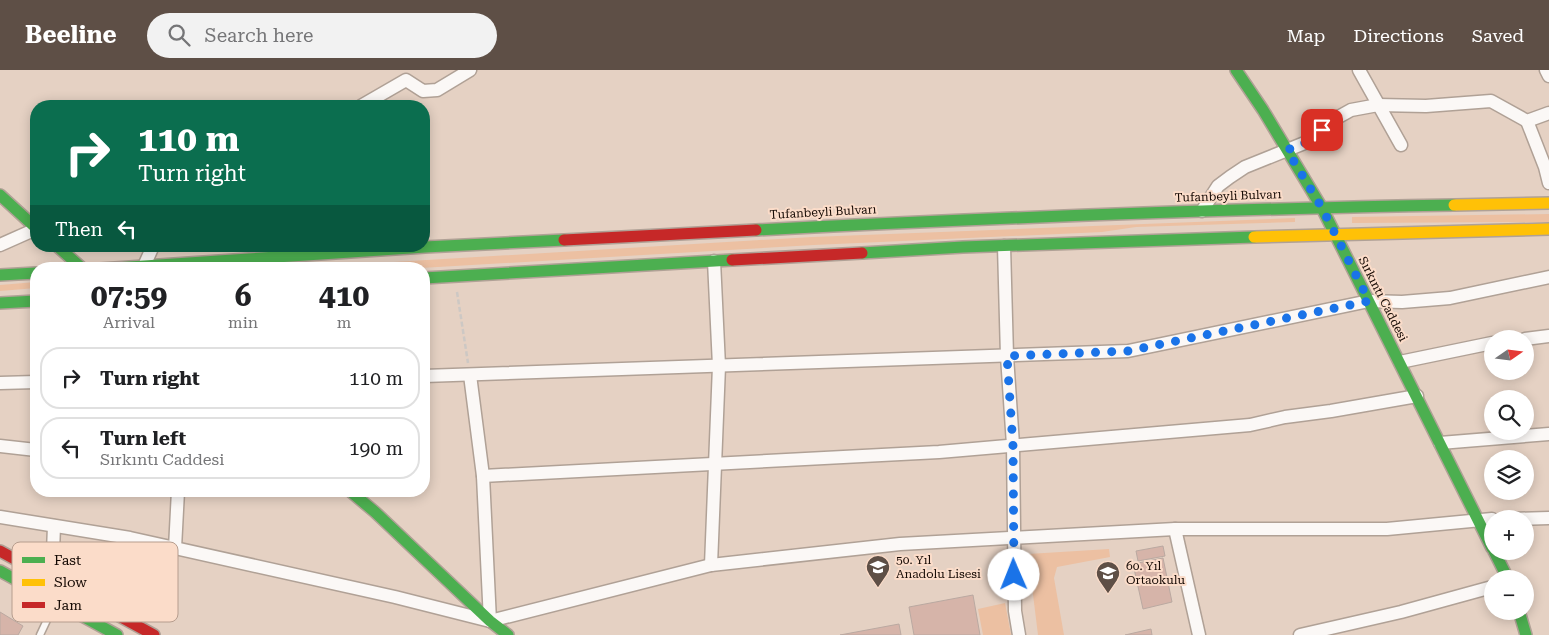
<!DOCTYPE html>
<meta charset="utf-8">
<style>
:root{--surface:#fff;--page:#f2f2f2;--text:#202124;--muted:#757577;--line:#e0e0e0;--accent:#5e4f46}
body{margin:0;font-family:"Roboto Serif",serif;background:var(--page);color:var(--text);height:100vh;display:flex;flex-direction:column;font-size:19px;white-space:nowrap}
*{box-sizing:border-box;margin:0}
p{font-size:16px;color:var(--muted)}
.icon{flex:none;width:28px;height:28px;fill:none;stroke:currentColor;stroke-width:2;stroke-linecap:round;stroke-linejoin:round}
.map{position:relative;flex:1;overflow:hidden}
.sheet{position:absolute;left:30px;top:192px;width:400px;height:235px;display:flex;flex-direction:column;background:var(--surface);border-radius:20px;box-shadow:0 2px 12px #0003}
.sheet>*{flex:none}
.top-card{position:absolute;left:30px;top:30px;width:400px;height:152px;border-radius:20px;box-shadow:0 2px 12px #0003;background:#0b6e4f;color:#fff;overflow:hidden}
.needle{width:32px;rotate:76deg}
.fabs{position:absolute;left:1484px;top:260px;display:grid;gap:10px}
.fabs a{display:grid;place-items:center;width:50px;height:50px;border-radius:50%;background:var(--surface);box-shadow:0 2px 12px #0003;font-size:25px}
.pin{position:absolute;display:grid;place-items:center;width:42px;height:42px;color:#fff;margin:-21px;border-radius:10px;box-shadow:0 2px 8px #0006}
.me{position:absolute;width:55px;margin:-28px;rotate:359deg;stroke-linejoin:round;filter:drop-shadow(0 0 4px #0008)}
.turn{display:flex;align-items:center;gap:18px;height:105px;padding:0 25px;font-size:22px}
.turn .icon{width:65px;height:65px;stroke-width:2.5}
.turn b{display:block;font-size:35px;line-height:42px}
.then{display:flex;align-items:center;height:48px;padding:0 25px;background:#0003;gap:10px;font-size:19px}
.eta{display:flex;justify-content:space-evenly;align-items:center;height:85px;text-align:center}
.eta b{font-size:30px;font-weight:700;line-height:35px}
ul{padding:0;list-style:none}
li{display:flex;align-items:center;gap:15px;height:62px;margin:0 10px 8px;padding:0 15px;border:2px solid var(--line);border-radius:20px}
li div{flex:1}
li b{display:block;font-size:19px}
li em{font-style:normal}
header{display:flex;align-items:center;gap:30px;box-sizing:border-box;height:70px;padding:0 25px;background:var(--accent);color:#fff}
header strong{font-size:24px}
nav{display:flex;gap:28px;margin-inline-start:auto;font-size:18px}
.search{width:350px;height:45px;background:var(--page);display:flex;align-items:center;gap:12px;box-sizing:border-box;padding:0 18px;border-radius:28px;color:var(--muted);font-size:19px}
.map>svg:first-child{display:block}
.green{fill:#ecc0a2}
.building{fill:#d6b4a9;stroke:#baa9a1}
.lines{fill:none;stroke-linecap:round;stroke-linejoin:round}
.lane-casing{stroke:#b0a196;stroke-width:9}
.street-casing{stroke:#b0a196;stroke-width:15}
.fast-casing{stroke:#b0a196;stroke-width:14}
.slow-casing{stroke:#b0a196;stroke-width:14}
.jam-casing{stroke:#b0a196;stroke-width:14}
.path{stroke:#cdc8c4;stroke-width:2.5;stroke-dasharray:5 2.5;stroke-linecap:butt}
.lane{stroke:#fbf8f6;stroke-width:6}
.street{stroke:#fbf8f6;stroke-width:12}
.fast{stroke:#4caf50;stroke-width:11}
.slow{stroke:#ffc107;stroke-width:11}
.jam{stroke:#c62828;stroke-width:11}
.route{stroke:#1a73e8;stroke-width:9;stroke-dasharray:0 16.2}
.labels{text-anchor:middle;stroke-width:4;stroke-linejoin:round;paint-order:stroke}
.street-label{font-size:12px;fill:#150903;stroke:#fbdcc9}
.poi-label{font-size:12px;fill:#150903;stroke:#fbdcc9;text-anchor:start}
.key{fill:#fbdcc9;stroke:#b69d8e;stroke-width:1}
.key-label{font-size:14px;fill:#150903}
</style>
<header>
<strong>Beeline</strong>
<div class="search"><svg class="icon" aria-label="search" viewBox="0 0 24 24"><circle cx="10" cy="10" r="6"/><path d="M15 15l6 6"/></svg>Search here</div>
<nav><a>Map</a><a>Directions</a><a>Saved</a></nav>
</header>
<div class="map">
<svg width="1549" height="565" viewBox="0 0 1549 565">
<rect width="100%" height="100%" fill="#e5d1c3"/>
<!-- green -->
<g class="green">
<path d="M1549,144V152L1352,153V147Z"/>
<path d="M1295,148V152L1136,157L1102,162L814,175L404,199H277L812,167Z"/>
<path d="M36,212V218L0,221V215Z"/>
<path d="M1109,479L1110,487L1057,497L1054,508L1064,565H1038L1028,484Z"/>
<path d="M1005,533L1011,565H983L978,539Z"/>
</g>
<!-- building -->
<g class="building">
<path d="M1163,476L1165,486L1138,491L1136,481Z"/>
<path d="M1163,488L1172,532L1143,539L1133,494Z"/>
<path d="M973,525L980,565H914L909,537Z"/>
<path d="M0,542L23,556L18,565H0Z"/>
<path d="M899,554L901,565H840Z"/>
<path d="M1151,559L1152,565H1125Z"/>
</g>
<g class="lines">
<!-- lane casing -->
<g class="lane-casing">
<path id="lane" d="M40,565L55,533"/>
</g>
<!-- street casing -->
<g class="street-casing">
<g id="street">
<path d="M1359,0L1401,75"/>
<path d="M1546,0L1549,6"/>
<path d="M361,36L406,10L423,21L437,20L470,0"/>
<path d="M1527,51L1545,97L1549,113"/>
<path d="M1202,141L1218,116L1230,107L1245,97L1312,70L1333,50L1351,40L1378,35L1426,36L1491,31L1527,51L1549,43"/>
<path d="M0,175L36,159"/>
<path d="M1004,176L1007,286L1013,375L1015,541L1019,565"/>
<path d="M144,196L153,176"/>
<path d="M1525,269L1549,266"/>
<path d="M1400,292L1492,273"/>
<path d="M470,305L483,406L490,551"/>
<path d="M424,306L1128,281L1369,231L1402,232L1450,228L1549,207"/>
<path d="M0,313L36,312"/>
<path d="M1440,373L1549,364"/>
<path d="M0,376L36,380"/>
<path d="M483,406L939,382L1250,355L1285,347L1331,341L1417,326"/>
<path d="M0,447L130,468L395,527L490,551L711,495L900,474L1175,459H1387L1492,449"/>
<path d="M1512,449L1549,448"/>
<path d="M1175,459L1199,565"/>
<path d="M175,478L178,421"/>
<path d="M711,495L719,296L714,191"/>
<path d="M53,516L52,508L54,456"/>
<path d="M1300,565L1401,542L1492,517"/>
</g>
</g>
<!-- fast casing -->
<g class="fast-casing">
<g id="fast">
<path d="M1236,0L1263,40L1322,138L1492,478"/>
<path d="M0,125L36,158"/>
<path d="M756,160C988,148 1221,139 1454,135"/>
<path d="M57,176L83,199"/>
<path d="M862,183L963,177L1254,167"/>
<path d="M100,199L425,177L564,170"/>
<path d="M0,205L36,203"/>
<path d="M424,208L732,190"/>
<path d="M0,233L36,231"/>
<path d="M350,421L375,442L490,551L508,565"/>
<path d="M1494,481L1508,509"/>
<path d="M0,501L117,565"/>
<path d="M1519,541L1526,565"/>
</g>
</g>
<!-- slow casing -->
<g class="slow-casing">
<g id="slow">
<path d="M1454,135L1549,133"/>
<path d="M1254,167L1549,159"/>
</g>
</g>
<!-- jam casing -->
<g class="jam-casing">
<g id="jam">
<path d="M564,170L756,160"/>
<path d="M732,190L862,183"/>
<path d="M0,481L154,565"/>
</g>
</g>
<!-- path -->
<path class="path" d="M457,222L468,293"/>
<!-- lane -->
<use href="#lane" class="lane"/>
<!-- street -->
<use href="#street" class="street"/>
<!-- fast -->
<use href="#fast" class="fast"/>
<!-- slow -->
<use href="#slow" class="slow"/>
<!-- jam -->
<use href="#jam" class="jam"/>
</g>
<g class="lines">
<!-- route -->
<path class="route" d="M1014,505L1013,376L1007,286L1128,281L1369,231L1322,138L1287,80L1312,70L1322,60"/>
</g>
<!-- icons -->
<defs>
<g id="school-pin" transform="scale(1.25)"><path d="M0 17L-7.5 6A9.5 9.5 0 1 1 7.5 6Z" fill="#5e4f46" stroke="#fbdcc9"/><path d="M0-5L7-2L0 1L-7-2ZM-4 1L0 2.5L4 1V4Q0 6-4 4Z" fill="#fff"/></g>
</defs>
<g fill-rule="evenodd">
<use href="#school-pin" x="878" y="497"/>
<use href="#school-pin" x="1108" y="503"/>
</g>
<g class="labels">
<!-- street labels -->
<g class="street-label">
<text transform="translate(1228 126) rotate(-2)" y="4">Tufanbeyli Bulvarı</text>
<text transform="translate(823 142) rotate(-3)" y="4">Tufanbeyli Bulvarı</text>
<text transform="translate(1383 229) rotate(63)" y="4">Sırkıntı Caddesi</text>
</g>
<!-- poi labels -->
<g class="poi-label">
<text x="896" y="494">50. Yıl<tspan x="896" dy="14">Anadolu Lisesi</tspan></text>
<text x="1126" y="500">60. Yıl<tspan x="1126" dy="14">Ortaokulu</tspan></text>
</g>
</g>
<!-- legend -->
<rect x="12" y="472" width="166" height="80" rx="8" class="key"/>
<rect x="22" y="487" width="23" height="6" fill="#4caf50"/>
<rect x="22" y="509" width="23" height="7" fill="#ffc107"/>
<rect x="22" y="532" width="23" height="6" fill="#c62828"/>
<g class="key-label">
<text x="54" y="495">Fast</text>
<text x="54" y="517">Slow</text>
<text x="54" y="540">Jam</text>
</g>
</svg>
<div class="fabs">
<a><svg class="needle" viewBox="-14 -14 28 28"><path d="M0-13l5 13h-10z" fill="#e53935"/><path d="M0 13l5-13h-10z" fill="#757577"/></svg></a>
<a><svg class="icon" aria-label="search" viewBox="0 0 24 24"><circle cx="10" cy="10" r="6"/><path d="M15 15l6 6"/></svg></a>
<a><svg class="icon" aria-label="layers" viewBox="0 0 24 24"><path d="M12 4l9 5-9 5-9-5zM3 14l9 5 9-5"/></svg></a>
<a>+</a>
<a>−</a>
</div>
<div class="pin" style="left:1322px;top:60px;background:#d93025"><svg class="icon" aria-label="arrive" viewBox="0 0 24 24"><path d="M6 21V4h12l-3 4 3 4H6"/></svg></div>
<svg class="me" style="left:1014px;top:505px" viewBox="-20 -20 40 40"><circle r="19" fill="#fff"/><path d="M0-13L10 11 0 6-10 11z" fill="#1a73e8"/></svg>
<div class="top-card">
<div class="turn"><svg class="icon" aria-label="right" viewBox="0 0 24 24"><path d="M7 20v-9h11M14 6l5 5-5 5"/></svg><div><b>110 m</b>Turn right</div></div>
<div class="then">Then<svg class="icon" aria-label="left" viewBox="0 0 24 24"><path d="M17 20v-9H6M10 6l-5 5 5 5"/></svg></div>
</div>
<section class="sheet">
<div class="eta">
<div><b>07:59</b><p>Arrival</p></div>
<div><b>6</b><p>min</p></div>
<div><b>410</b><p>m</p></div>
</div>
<ul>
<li><svg class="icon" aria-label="right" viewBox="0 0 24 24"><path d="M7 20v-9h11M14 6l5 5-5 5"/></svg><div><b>Turn right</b></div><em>110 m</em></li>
<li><svg class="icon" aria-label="left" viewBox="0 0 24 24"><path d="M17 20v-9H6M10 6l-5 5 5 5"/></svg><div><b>Turn left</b><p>Sırkıntı Caddesi</p></div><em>190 m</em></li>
</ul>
</section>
</div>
